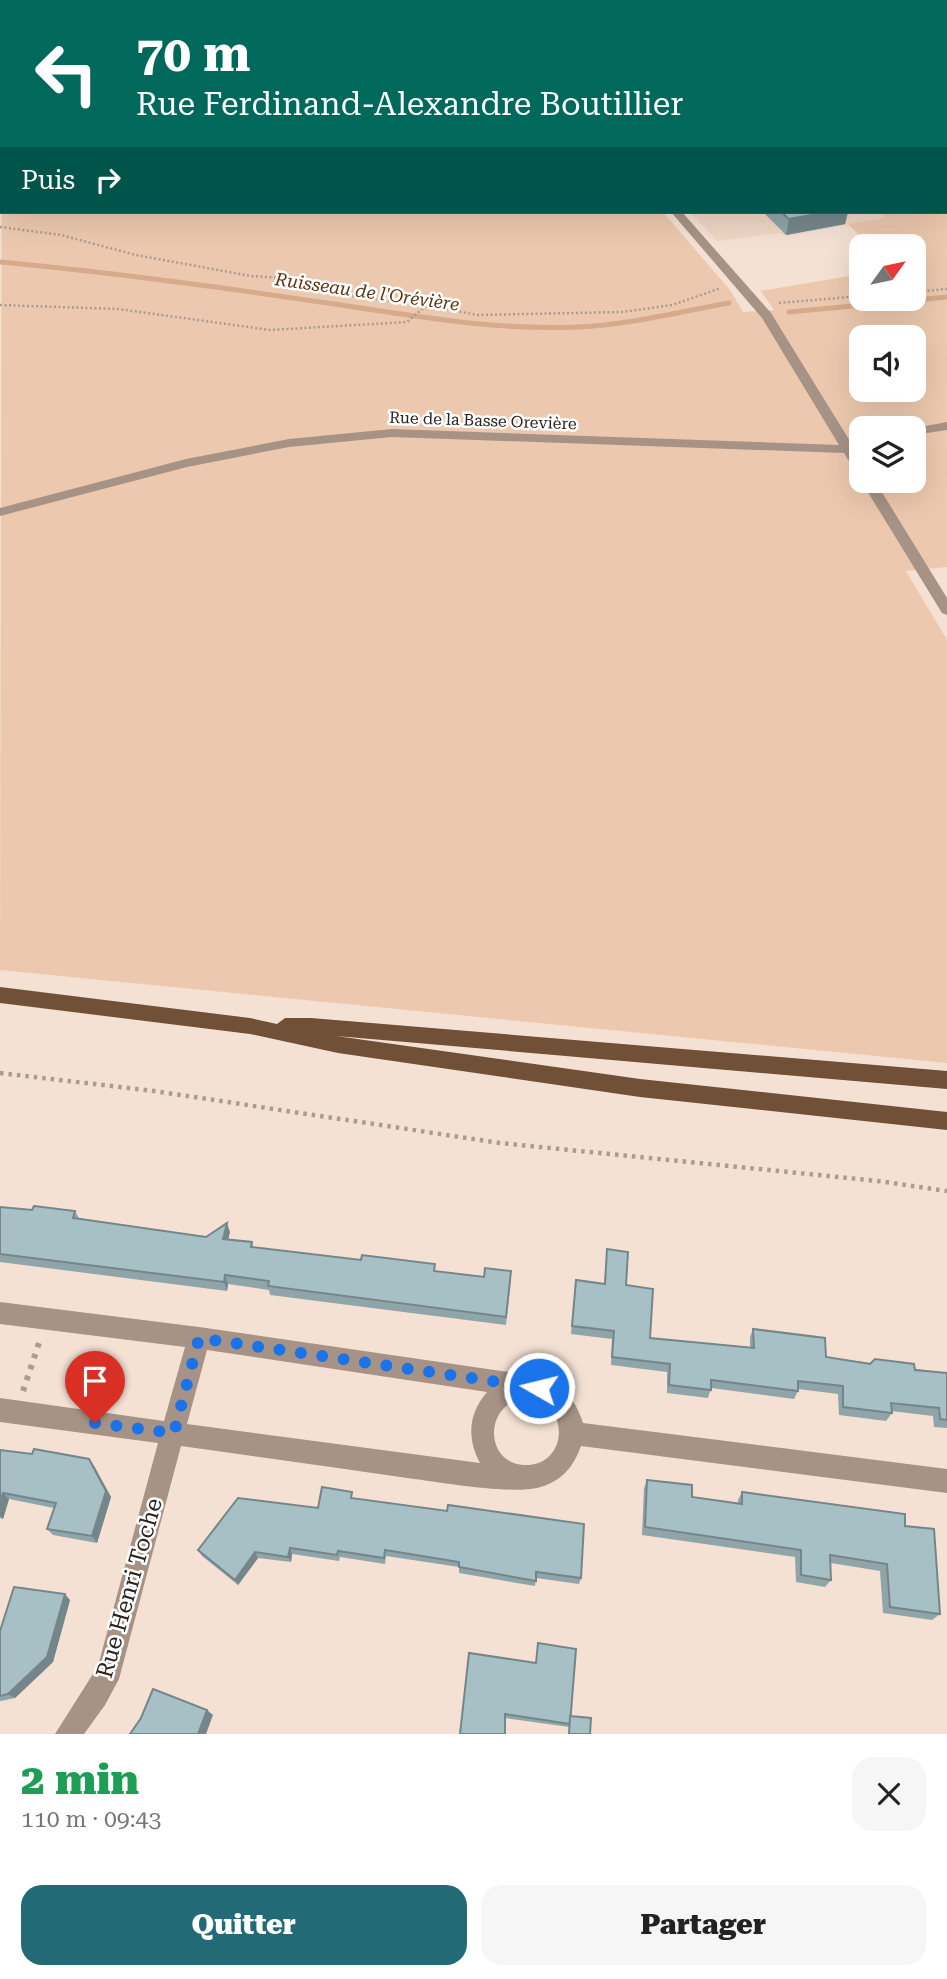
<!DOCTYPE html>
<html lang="fr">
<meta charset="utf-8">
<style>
:root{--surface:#fff;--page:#f6f6f6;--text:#222;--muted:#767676;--accent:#216a76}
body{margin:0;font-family:"Roboto Serif",serif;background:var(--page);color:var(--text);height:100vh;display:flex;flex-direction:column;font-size:26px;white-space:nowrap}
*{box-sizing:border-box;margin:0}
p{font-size:23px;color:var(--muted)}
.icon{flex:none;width:38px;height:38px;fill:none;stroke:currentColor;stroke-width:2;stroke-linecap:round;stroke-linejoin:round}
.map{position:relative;height:1734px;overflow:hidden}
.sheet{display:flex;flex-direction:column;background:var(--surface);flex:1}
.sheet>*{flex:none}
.banner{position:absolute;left:0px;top:0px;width:948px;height:214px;box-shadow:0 7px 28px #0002;background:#00695c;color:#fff;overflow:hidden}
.needle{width:46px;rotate:57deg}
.buttons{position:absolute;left:849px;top:234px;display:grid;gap:14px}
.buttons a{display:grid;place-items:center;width:77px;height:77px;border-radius:14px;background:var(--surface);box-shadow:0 7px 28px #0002;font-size:35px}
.pin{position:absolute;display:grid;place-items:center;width:60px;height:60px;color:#fff;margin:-72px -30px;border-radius:50% 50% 50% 0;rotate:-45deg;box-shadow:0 0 7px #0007}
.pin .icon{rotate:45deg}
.me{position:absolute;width:77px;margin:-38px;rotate:278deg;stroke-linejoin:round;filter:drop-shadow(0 0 5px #0008)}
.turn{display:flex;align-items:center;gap:24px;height:147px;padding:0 21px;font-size:32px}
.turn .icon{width:91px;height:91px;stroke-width:2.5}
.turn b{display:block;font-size:49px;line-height:60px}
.then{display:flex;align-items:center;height:66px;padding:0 21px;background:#0003;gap:14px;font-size:26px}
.round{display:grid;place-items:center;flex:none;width:74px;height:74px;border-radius:21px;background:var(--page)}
.headline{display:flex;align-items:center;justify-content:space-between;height:119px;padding:0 21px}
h1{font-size:42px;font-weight:800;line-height:52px;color:#1e9e55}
.action{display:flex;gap:14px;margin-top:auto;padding:14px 21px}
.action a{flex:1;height:80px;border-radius:21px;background:var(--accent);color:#fff;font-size:28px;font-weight:800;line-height:80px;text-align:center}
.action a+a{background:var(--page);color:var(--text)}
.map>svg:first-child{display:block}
.built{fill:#efd6c4}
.green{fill:#ecc9ae;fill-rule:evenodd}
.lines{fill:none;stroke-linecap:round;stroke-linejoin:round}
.stream{stroke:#d6aa8a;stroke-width:5}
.path-far2{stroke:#ab9c92;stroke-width:2.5;stroke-dasharray:2 2.5;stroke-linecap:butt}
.path-far1{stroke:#ab9c92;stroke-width:4.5;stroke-dasharray:3.5 5;stroke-linecap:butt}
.path{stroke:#ab9c92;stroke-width:6;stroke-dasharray:4.5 7;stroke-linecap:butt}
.minor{fill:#a69386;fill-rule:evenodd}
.major{fill:#705037;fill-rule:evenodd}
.wall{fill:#90a5a9}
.shaded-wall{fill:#75868a}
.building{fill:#a7c0c5;stroke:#75868a;stroke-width:2}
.route{stroke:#1a73e8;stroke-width:12;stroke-dasharray:0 21.6}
.labels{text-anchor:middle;stroke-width:5;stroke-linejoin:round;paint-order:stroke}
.far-street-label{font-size:16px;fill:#2a231e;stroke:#fff}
.far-water-label{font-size:18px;font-style:italic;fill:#5e340e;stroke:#fff}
.near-street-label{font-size:23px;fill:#2a231e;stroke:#fff}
</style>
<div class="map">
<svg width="947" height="1734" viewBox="0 0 947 1734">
<rect width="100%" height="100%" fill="#f4e1d4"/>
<!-- built -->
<path class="built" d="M690,212H879L885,218L787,236L781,233L717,241Z"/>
<!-- green -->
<g class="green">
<path d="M37,0H451L453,2H36Z"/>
<path d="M592,0H939L941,2H593Z"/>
<path d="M2,48V212H663L730,290L743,312L774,310L761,291L861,274V299H914V247H865L863,239L848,224L885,218L879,212H947V176V567L906,571L947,640V1063L0,970ZM861,338H914V390H861ZM861,429H914V481H861Z"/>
</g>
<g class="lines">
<!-- stream -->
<g class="stream">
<path d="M0,262C107,272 213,286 320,302C405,314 492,331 578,327C628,325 679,312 729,303"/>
<path d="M789,312L947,297"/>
</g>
<!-- path-far2 -->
<g class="path-far2">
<path d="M0,227L61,235L136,255L251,276L284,278L336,294L425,305"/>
<path d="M914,292L947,289"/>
<path d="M779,303L861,296"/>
<path d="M0,305L118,309L270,330L407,322L427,305L477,315L622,312L672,305L721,288"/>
</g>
<!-- path-far1 -->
<path class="path-far1" d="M0,1073L154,1091L500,1143L878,1181L947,1191"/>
<!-- path -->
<path class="path" d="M23,1391L40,1340"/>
<!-- minor -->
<g class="minor">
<path d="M453,0H462L463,2H454Z"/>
<path d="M671,212H682L771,313L861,459V474L856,473L844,453L392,437L289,447L187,467L0,516V508L186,459L289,439L392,429L839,445L762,318Z"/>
<path d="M947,422V430L914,435V429H909Z"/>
<path d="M861,481H875L947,598V615L942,613Z"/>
<path d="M0,1302L199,1327L536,1376C561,1384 575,1397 583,1423L947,1469V1493L581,1446C573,1468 561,1482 537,1488C509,1494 445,1483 414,1479C337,1468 259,1457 181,1446L119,1679L105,1705L84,1734H55L98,1666L158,1443L0,1422V1398L164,1421L185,1347L0,1324ZM207,1350L487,1392C468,1414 467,1438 480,1463L187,1424ZM527,1398C571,1401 569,1467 524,1465C483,1463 484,1401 527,1398Z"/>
</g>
<!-- major -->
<path class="major" d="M0,987L250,1018L277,1024L285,1018H311L947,1071V1089L336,1036L640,1079L947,1112V1130L640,1097L338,1053L250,1034L0,1003Z"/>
</g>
<!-- wall -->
<g class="wall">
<path d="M763,212H848L845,224L786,235Z"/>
<path d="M0,1207L32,1210L75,1211L79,1218L206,1237L230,1232L228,1239L252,1242L253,1247L436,1271L511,1279L506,1325L270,1295L269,1290L228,1284L227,1291L0,1262Z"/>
<path d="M607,1249L650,1338L750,1348V1337L753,1329L826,1357L947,1373V1428L934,1427L933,1416L891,1411L892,1413L886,1421L839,1415L838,1394L798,1389V1391L794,1399L711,1388L708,1398L667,1393V1372L611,1365L612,1339L571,1334L575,1289L604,1284Z"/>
<path d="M0,1450L94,1466L111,1497L97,1543L53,1535L47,1529L54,1508L9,1499L3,1519L0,1518Z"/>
<path d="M647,1480L692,1497L738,1503V1500L742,1492L905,1526L940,1614L932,1620L883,1613L880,1571L831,1563V1580L825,1587L796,1582L795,1557L642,1535L644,1488Z"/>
<path d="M354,1499L581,1578L579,1584L536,1578L535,1586L459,1573V1567L386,1556L385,1564L340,1557L339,1561L292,1554L291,1562L258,1558L238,1585L202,1556L198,1550L318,1508Z"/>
<path d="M70,1600L53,1662L15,1698L1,1701H0V1631Z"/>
<path d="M469,1653L570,1716L590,1734H569V1725V1727L505,1718Z"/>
</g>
<!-- shaded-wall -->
<g class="shaded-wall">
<path d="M829,212H848L845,224L786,235L789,219Z"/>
<path d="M227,1223L230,1232L226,1248L223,1239Z"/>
<path d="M225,1275L228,1284L227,1291L224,1282Z"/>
<path d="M89,1459L94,1466L111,1497L97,1543L92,1536Z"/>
<path d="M3,1493L9,1499L3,1519L0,1516V1501Z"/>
<path d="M290,1548L292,1554L291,1562L288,1557Z"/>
<path d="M255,1552L258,1558L238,1585L235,1580Z"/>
<path d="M65,1594L70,1600L53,1662L15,1698L8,1694Z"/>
<path d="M207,1710L213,1715L206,1734H198Z"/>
</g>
<!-- building -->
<g class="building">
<path d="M496,0H536L537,2H497Z"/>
<path d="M574,0H597L599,2H560Z"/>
<path d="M781,212H829L789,219Z"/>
<path d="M34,1206L75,1211L73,1218L206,1237L227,1223L223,1239L252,1242L251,1247L361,1260L362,1255L435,1264L434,1271L484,1277L485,1268L511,1271L506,1317L268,1286L269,1281L225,1275L224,1282L0,1254V1207L32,1210Z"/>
<path d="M607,1249L628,1252L626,1285L653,1289L650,1338L754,1348L753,1329L825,1338L826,1357L870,1364L875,1359L914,1364L915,1370L947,1373V1420L940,1419L939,1408L891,1403L892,1413L843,1407V1386L798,1381V1391L711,1380V1390L669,1385L670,1364L612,1357L614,1331L572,1326L576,1280L605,1284Z"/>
<path d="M34,1449L89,1459L106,1491L92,1536L47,1529L56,1503L3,1493L0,1501V1450L32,1454Z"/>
<path d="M647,1480L692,1485V1497L742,1504V1492L905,1514V1526L934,1529L940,1614L890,1607L887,1564L830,1555L831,1580L801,1575V1550L645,1527Z"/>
<path d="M322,1487L352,1492L351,1498L447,1511L448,1505L584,1524L581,1578L536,1572V1581L459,1567V1562L385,1550L384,1558L338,1551L337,1555L290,1548L288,1557L255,1552L235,1580L198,1550L238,1498L318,1508Z"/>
<path d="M14,1587L65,1594L47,1657L8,1694L0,1696V1631Z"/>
<path d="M538,1643L576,1649L570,1724L505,1714V1734H460L469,1653L536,1663Z"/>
<path d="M153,1689L207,1710L198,1734H130L141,1718Z"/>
<path d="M570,1716L591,1718L590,1734H569Z"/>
</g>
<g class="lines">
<!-- route -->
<path class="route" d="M95,1423L174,1433L199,1338L539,1388"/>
</g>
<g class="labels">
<!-- far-street labels -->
<g class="far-street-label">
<text transform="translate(483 420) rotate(2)" y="6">Rue de la Basse Orevière</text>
</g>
<!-- far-water labels -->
<g class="far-water-label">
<text transform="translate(367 292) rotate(8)" y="6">Ruisseau de l'Orévière</text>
</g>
<!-- near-street labels -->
<g class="near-street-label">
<text transform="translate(129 1588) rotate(-74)" y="8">Rue Henri Toche</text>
</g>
</g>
</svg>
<div class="buttons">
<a><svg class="needle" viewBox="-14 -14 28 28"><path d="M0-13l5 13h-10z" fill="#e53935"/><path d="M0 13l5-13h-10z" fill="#767676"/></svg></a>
<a><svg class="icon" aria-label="sound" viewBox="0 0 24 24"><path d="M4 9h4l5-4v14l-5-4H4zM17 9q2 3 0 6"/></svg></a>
<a><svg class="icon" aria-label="layers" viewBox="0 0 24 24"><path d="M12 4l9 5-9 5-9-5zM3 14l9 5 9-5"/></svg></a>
</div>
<div class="pin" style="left:95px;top:1423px;background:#d93025"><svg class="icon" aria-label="arrive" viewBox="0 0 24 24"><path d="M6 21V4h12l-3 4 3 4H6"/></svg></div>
<svg class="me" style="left:539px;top:1388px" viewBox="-20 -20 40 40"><circle r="17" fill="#1a73e8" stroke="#fff" stroke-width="3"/><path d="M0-11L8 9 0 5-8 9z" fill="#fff"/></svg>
<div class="banner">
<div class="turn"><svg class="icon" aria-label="left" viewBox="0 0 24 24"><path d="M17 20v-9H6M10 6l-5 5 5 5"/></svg><div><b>70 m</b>Rue Ferdinand-Alexandre Boutillier</div></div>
<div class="then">Puis<svg class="icon" aria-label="right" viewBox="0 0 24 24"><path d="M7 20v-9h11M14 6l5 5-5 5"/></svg></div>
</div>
</div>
<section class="sheet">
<div class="headline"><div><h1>2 min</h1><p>110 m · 09:43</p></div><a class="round"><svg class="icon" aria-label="close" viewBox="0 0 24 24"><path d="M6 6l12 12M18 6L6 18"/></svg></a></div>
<div class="action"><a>Quitter</a><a>Partager</a></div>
</section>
